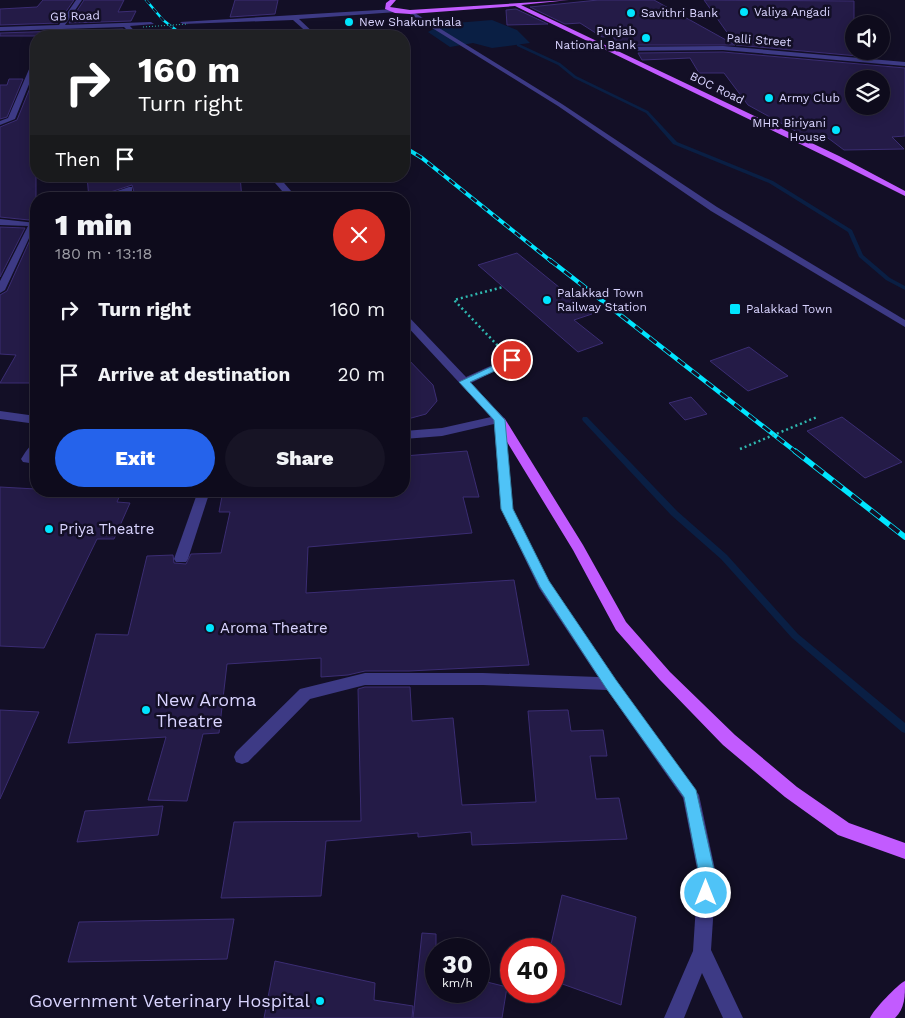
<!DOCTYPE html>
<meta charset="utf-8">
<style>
:root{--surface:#0e0b1c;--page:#171425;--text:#f1f3f6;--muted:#9b9ba3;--line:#2e2b3b;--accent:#2563eb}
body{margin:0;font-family:"Work Sans",sans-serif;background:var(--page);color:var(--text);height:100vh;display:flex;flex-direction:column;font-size:19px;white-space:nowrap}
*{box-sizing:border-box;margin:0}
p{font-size:16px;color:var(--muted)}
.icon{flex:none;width:28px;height:28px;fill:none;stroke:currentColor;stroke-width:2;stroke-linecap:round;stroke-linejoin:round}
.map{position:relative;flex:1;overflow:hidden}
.details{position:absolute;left:30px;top:192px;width:380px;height:305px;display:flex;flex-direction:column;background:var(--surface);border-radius:20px;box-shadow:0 2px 12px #0003,0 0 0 1px var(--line)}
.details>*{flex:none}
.guide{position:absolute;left:30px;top:30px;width:380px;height:152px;border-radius:20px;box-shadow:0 2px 12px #0003,0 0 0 1px var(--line);background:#202124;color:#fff;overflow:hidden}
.tools{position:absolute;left:845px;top:15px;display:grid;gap:10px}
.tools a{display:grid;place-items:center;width:45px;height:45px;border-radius:50%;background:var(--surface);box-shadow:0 2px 12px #0003,0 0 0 1px var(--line);font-size:25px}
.speed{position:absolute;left:425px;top:938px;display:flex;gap:10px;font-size:25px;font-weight:700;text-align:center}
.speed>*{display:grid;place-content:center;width:65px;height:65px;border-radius:50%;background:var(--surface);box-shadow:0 2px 12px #0003,0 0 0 1px var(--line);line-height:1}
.speed small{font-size:12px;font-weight:400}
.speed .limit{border:8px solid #d22;background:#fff;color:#111}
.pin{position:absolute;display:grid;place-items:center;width:42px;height:42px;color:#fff;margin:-21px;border:2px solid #fff;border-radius:50%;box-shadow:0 1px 5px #0007}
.me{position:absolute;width:55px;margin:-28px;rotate:0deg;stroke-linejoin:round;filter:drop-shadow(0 0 4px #0008)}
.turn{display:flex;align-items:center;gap:18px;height:105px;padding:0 25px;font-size:22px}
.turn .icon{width:65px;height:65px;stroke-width:2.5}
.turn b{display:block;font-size:35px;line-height:42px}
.then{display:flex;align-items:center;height:48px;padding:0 25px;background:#0003;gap:10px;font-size:19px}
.round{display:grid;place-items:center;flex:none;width:52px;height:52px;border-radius:26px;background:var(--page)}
.head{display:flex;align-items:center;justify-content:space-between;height:85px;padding:0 25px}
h1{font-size:30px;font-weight:800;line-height:38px}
.cta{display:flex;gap:10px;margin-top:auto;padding:10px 25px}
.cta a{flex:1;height:58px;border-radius:30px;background:var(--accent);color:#fff;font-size:20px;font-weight:800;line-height:58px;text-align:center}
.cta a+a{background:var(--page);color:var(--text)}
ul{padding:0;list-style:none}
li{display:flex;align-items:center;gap:15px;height:65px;padding:0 25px}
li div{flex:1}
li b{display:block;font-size:19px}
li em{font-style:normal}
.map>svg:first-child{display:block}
.water{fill:#0a1f44}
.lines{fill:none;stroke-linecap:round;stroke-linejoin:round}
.stream{fill:#0a1f44;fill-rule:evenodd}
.building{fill:#241b47;stroke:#3b2d73;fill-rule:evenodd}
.path{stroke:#2fb8b0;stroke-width:2.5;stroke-dasharray:2 3;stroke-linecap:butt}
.minor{fill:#3d3a85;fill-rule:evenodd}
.major{fill:#c25bff;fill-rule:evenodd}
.rail-far3-casing{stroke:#00e5ff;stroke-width:2.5}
.rail-far2-casing{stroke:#00e5ff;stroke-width:4}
.rail-far1-casing{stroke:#00e5ff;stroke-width:4.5}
.rail-casing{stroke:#00e5ff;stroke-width:5.5}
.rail-far3{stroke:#130f26;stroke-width:2;stroke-dasharray:5.5;stroke-linecap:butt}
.rail-far2{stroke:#130f26;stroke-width:2.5;stroke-dasharray:7;stroke-linecap:butt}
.rail-far1{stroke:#130f26;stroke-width:3;stroke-dasharray:9;stroke-linecap:butt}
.rail{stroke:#130f26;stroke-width:4;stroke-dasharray:12;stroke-linecap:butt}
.path-bridge-far1{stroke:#2fb8b0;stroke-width:1;stroke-dasharray:1 2;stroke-linecap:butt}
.path-bridge{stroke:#2fb8b0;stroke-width:2.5;stroke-dasharray:2 3;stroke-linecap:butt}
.route{fill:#4fc3f7;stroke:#337fa1}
.poi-dot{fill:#00e5ff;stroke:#130f26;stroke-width:2}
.labels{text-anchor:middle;stroke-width:5;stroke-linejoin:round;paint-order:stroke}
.far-poi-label{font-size:12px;fill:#d9d4ff;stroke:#130f26;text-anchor:start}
.far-street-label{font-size:12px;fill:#d9d4ff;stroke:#130f26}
.poi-label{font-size:15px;fill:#d9d4ff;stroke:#130f26;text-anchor:start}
.near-poi-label{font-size:18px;fill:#d9d4ff;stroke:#130f26;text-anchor:start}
</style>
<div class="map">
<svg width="905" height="1018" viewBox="0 0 905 1018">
<rect width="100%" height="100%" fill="#130f26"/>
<!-- water -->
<path class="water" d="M492,20L517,30L530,43L492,48L473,43L450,47L428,32L443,24Z"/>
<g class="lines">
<!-- stream -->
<g class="stream">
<path d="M517,44H519L560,63L576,76L648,111L677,142L773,181L852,230L863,255L890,278L905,286V290L886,280L859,257L848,232L769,183L673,144L646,113L574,78L558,65L517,46Z"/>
<path d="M583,417H587L677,511L727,555L798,634L905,723V733L902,732L792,638L721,559L671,515L583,421L582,419Z"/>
</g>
</g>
<!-- building -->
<g class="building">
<path d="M43,0H74L58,23L0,25V9L37,7Z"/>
<path d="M84,0H124L118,12L136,11L131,21L69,23Z"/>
<path d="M235,0H278L275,14L230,17Z"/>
<path d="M598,0H654L735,45H634L632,43H616L613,36L602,37L580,23L565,24L530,7Z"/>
<path d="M704,0L854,1V51H866L869,57L736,45Z"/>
<path d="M516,9L548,24L507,25L506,10Z"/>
<path d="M123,29L126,31L123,36H0V33Z"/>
<path d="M723,52L905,68V136L892,137L904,149L844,150L824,135L810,139L748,105L724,73H699L690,58L642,60L638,53ZM854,79H881V106H854Z"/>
<path d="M34,78H36V206L29,220L0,217V127L17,120Z"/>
<path d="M9,79H23L7,117L0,119V85H7Z"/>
<path d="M87,176H240L242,199H113L134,192L132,185L89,199Z"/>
<path d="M0,227L25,228L0,277Z"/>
<path d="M30,240H36V383H0L16,355L0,354V295L7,291Z"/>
<path d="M517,253L592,314L574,320L603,343L578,352L478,265Z"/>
<path d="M749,347L788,376L748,391L710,361Z"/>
<path d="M404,355L433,385L437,401L426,414L404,420Z"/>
<path d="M691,397L707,414L685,420L669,403Z"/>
<path d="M842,417L902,462L865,478L807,431Z"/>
<path d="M467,451L479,497H463L472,533L308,547L306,593L514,580L529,665L409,671H365L348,675L321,677V658L227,664L219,733L203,734L187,801L148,800L166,737L68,743L96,634L128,635L147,556L173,555L174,563L186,564L191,554L221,553L230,512H219L223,491H404V456Z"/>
<path d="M0,487L36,489V491L121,493L117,502L130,503L114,539H97L44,648L0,646Z"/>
<path d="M365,687H410L412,721L453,718L462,805L536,802L528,711L568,710L571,731L603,730L607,756H590L596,799L619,798L627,839L472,845L471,832L418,837V833L326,841L321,896L221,898L234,822L361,821L358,689Z"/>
<path d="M0,710L39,712L0,799Z"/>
<path d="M163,806L158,835L77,842L85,811Z"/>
<path d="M562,895L636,917L621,1005L554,981V949H550Z"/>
<path d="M234,919L227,959L68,962L79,922Z"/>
<path d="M422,933L436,934V991H479V980L507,987L502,1018H413Z"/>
<path d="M275,961L375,983L374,1000L413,1006L412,1018H264Z"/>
</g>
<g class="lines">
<!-- path -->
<path class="path" d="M501,349L454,300L503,287"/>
<!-- minor -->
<g class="minor">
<path d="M76,0H82L65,25L151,22L154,24L130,26L139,36H133L124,27L0,31V27L59,25Z"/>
<path d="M395,9L397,12L299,19L317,36H311L293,20L183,24L180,22Z"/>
<path d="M410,10L562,104L717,207L905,320V327L711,211L558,106L408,13Z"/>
<path d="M723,46L905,62V66L723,50L611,51L608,49L611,47Z"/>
<path d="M36,58V67L15,119L0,125V121L8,118L33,60Z"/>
<path d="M269,176H278L298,199H289Z"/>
<path d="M129,187H132V191L106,199H93Z"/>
<path d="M0,219L36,223L5,290L0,293V281L28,226L0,225Z"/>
<path d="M404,314L407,315L466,377L508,358H516L517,360L471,383L505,419L513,509L549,581L616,680L699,795L716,874L711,950L743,1018H723L702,973L684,1018H664L693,951L698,874L683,798L607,690L483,685H365L310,699L248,762L242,764L236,762L234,757L236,752L300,689L365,673H483L598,677L539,588L501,509L494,424L442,436L404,439V431L442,428L491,417L404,323Z"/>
<path d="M0,411L36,416V424L0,419Z"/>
<path d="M36,443V464L23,462L21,459C25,453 29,445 36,443Z"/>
<path d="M198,491H210L188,559L186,562H176L174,559Z"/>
</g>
<!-- major -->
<g class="major">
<path d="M390,0H396L390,7L410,10L569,0L521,5L839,156L905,191V196L833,160L515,6L410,14L395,13L385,9L386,3Z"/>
<path d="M499,415L505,419L583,545L626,622L670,672L735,735L797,787L849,823L905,843V859L838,835L785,797L723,745L660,680L616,630L573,550L493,419Z"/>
<path d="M905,981C905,997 905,1008 895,1018H870C873,1010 898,984 905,981Z"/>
</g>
<!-- rail-far3 casing -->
<g class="rail-far3-casing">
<path id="rail-far3" d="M146,0L163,20L184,36"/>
</g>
<!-- rail-far2 casing -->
<g class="rail-far2-casing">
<path id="rail-far2" d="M404,147L422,158L552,262"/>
</g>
<!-- rail-far1 casing -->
<g class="rail-far1-casing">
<path id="rail-far1" d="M550,260L796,452"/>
</g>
<!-- rail casing -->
<g class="rail-casing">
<path id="rail" d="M795,451L905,537"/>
</g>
<!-- rail-far3 -->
<use href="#rail-far3" class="rail-far3"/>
<!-- rail-far2 -->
<use href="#rail-far2" class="rail-far2"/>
<!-- rail-far1 -->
<use href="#rail-far1" class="rail-far1"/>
<!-- rail -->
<use href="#rail" class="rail"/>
<!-- path-bridge-far1 -->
<path class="path-bridge-far1" d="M143,27L188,24"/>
<!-- path-bridge -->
<path class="path-bridge" d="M740,449L817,417"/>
</g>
<!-- route -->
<path class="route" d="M512,357L515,358V362L470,382L505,420L513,509L549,581L616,680L696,790L715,874L712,899L706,901L700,899L698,893L699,874L684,797L606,688L540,587L501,509L494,420L459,382Z"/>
<!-- markers -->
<g class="poi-dot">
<circle cx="744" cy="12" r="5"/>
<circle cx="631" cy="13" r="5"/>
<circle cx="349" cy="22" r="5"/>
<circle cx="646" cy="38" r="5"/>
<circle cx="769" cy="98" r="5"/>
<circle cx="836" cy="130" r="5"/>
<circle cx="547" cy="300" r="5"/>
<rect x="729" y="303" width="12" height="12" rx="2.5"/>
<circle cx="49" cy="529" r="5"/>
<circle cx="210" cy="628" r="5"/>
<circle cx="146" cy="710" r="5"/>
<circle cx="320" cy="1001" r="5"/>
</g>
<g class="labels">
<!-- far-poi labels -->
<g class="far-poi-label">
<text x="754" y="16">Valiya Angadi</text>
<text x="641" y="17">Savithri Bank</text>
<text x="359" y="26">New Shakunthala</text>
<text x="636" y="35" text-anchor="end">Punjab<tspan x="636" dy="14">National Bank</tspan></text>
<text x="779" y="102">Army Club</text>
<text x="826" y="127" text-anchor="end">MHR Biriyani<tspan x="826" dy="14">House</tspan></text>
<text x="557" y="297">Palakkad Town<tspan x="557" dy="14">Railway Station</tspan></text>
<text x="746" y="313">Palakkad Town</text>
</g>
<!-- far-street labels -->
<g class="far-street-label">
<text transform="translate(75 16) rotate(-2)" y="4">GB Road</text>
<text transform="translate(759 40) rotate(4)" y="4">Palli Street</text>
<text transform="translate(717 88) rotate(26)" y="4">BOC Road</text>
</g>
<!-- poi labels -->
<g class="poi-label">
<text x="59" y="534">Priya Theatre</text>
<text x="220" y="633">Aroma Theatre</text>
</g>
<!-- near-poi labels -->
<g class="near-poi-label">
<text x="156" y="706">New Aroma<tspan x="156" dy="21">Theatre</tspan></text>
<text x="310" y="1007" text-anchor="end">Government Veterinary Hospital</text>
</g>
</g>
</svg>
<div class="tools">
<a><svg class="icon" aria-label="sound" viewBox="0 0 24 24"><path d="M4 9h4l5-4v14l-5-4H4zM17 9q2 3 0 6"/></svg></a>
<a><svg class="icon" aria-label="layers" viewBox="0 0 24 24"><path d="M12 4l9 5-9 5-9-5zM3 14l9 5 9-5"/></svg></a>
</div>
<div class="speed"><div>30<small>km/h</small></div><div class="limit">40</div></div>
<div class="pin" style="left:512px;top:360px;background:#d93025"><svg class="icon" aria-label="arrive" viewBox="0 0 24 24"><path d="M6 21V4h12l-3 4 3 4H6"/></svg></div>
<svg class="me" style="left:706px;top:893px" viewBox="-20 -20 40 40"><circle r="17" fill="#4fc3f7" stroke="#fff" stroke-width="3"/><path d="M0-11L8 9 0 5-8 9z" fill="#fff"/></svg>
<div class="guide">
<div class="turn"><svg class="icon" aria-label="right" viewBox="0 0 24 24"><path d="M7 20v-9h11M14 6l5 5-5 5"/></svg><div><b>160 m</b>Turn right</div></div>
<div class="then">Then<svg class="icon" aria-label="arrive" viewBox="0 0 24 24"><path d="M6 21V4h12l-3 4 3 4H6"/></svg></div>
</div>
<section class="details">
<div class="head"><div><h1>1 min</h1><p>180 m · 13:18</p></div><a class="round" style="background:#d93025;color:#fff"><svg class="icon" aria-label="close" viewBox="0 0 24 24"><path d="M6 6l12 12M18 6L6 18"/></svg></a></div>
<ul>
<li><svg class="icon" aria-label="right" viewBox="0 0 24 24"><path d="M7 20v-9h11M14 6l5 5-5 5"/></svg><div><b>Turn right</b></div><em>160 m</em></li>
<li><svg class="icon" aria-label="arrive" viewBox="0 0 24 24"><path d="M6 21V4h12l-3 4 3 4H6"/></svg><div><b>Arrive at destination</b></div><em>20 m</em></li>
</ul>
<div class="cta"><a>Exit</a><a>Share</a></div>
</section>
</div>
